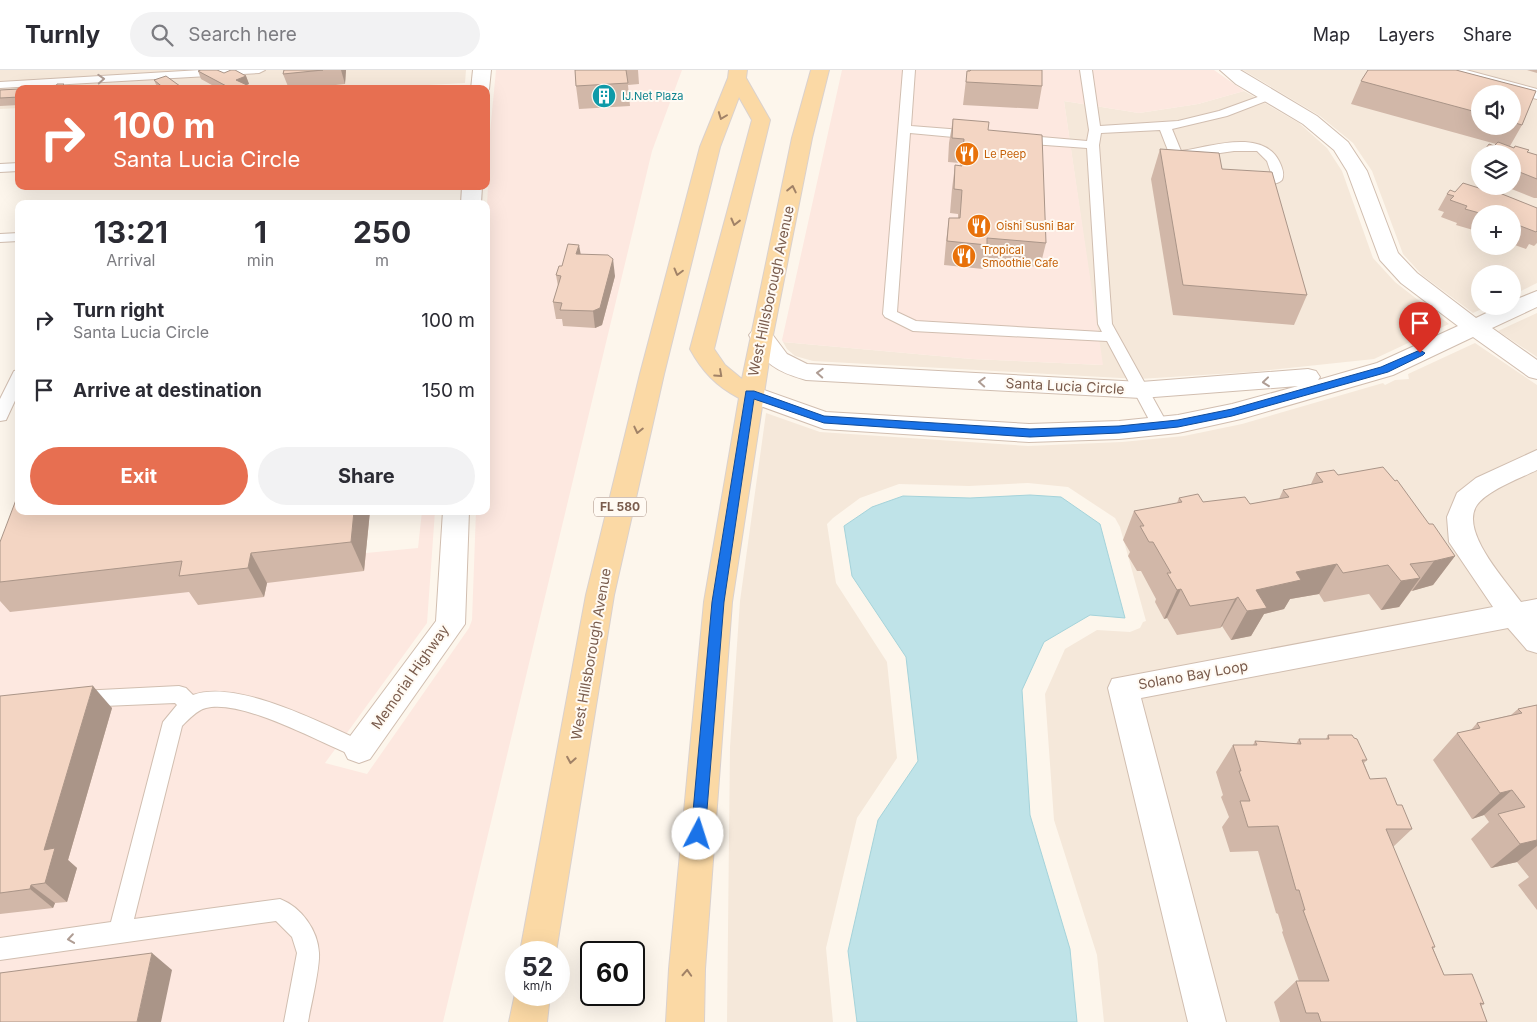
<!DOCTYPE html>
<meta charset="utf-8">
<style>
:root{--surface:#fff;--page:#f2f2f3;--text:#2b2b33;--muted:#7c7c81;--line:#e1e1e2;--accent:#e76f51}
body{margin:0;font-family:Inter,sans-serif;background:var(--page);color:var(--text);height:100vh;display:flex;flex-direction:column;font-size:19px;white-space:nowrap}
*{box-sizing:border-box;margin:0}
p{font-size:16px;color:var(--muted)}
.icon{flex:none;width:28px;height:28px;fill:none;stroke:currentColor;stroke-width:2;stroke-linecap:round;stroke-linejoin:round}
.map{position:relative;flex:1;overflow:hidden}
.drawer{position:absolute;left:15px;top:130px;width:475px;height:315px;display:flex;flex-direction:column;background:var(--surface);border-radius:10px;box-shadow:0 5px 20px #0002}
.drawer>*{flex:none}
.hud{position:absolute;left:15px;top:15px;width:475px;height:105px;border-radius:10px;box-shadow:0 5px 20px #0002;background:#e76f51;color:#fff;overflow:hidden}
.controls{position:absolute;left:1471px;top:15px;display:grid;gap:10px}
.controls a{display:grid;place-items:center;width:50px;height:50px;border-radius:50%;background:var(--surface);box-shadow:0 5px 20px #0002;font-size:25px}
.speed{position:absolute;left:505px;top:871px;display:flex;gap:10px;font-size:25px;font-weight:700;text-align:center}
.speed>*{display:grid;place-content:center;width:65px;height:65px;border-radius:50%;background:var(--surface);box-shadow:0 5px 20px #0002;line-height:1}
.speed small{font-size:12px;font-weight:400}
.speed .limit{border:2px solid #111;border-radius:8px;background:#fff;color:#111}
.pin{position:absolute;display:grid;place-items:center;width:42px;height:42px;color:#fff;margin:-51px -21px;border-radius:50% 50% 50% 0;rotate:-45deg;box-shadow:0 0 5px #0007}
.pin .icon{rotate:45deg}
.me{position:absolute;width:55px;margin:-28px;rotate:5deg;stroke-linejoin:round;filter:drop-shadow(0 0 4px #0008)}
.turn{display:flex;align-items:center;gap:18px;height:105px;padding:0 15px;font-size:22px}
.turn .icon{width:65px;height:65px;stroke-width:2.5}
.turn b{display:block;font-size:35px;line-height:42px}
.eta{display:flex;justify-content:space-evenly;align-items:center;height:85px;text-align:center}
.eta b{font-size:30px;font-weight:700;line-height:35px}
.cta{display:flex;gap:10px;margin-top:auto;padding:10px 15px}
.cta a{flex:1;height:58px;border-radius:30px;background:var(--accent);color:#fff;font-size:20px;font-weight:700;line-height:58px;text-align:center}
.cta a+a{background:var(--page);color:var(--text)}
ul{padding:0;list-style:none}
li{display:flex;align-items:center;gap:15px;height:70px;padding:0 15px}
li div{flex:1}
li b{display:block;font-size:19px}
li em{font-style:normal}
header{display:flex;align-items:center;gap:30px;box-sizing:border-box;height:70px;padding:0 25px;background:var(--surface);border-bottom:1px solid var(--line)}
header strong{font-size:24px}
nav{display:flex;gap:28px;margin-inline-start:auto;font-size:18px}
.search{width:350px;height:45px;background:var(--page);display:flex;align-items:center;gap:12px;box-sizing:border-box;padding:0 18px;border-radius:28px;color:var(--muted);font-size:19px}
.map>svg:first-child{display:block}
.residential{fill:#f5e8da;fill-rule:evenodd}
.commercial{fill:#fde8e0}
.water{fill:#bfe3e8;stroke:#a5d3da}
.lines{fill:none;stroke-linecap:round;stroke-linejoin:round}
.service-casing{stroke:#d1beb0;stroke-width:2}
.minor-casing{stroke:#d1beb0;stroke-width:2}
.primary-casing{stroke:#dad1cd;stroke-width:2}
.service{fill:#fff;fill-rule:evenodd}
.minor{fill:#fff;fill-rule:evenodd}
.primary{fill:#fbd9a5;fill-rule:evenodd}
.wall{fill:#d1b7a8;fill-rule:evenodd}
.shaded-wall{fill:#aa9588}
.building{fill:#f3d5c3;stroke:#aa9588}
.oneway{stroke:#af9d94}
.oneway2{stroke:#a18267}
.route{fill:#1a73e8;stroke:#114b97}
.labels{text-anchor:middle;stroke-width:4;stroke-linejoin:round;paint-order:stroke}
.far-culture-label{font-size:11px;fill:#0d838f;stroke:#fffaf3;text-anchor:start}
.far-food-label{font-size:11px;fill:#c56008;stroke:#fffaf3;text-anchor:start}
.shield{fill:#fffaf3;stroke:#a28b7f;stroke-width:1}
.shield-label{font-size:12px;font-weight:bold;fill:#7a5c4d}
.street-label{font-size:14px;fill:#7a5c4d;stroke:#fffaf3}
</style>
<header>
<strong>Turnly</strong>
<div class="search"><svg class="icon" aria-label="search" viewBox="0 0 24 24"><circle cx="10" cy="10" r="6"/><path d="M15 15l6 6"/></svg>Search here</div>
<nav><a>Map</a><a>Layers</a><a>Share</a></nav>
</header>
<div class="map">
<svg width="1537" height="952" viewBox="0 0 1537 952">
<rect width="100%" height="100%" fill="#fdf6ec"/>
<!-- residential -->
<g class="residential">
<path d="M0,0H466L465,13L355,19H19V38L0,39Z"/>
<path d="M1243,0H1537V213L1513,225L1512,204H1480V236H1488L1473,243L1422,205L1403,184L1372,101L1353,73L1320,46ZM1480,24H1512V56H1480ZM1480,84H1512V116H1480ZM1480,144H1512V176H1480Z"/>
<path d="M1244,21L1299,53L1327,78L1342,101L1373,188L1395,212L1449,254L1374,289L1251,302L1139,309L813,291L795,286L787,279L783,272L972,289L1102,295L1064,31L1139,43L1198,34Z"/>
<path d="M1537,243V287L1498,261Z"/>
<path d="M1475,273L1537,315V952H1104L1097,885L1054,750L1045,624L1065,579L1097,560L1130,562L1140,558L1143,552L1146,551L1120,457L1115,448L1068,417L1028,413L969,416L899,414L860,428L833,448L827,454L836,513L887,592L897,688L857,748L826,878L833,952H727L730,677L740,531L766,343L820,362L1028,376L1122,372L1184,366L1242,354L1383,313L1385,315L1395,310L1409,309L1408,304Z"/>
</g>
<!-- commercial -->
<g class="commercial">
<path d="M496,0H682L652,81L443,952H0V518L418,478L422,441H435L427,553L325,693L367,704L469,558L472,550L476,441H486V162L490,63Z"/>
<path d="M842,0H1214L1244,21L1198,34L1139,43L1064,31L1103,295L972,289L783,272L782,270Z"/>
</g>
<!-- water -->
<path class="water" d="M1030,425L1061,427L1100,454L1125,548L1090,545L1044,572L1022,620L1030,745L1070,879L1077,952H857L848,881L878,750L918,691L906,587L852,506L844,456L872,437L903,426L970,428Z"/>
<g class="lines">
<!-- service casing -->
<g class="service-casing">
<g id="service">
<path d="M201,0H265L259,3L0,18V12Z"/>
<path d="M903,0H915L911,56L975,61L981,65L975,69L910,63L897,242L916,251L1102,262L1098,254L1087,78L1018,73L1012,69L1018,65L1087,71L1089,60L1080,0H1092L1100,56L1178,51L1219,41L1266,24H1274V28L1227,46L1172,59L1181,81C1210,77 1262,58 1279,91C1282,97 1285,104 1282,110C1275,117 1252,115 1245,108L1251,104L1272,106L1267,91L1257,81H1234L1185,88L1195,99L1189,103C1172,99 1166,74 1160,60L1101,63L1099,75L1112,254L1168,355L1166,359H1154L1107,271L913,261L885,247L883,244Z"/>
<path d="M19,93V101L0,102V94Z"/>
<path d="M19,163V171L0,172V164Z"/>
<path d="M19,300V322L6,350L0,351V329L14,301Z"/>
<path d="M179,616L186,618L193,625C238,609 323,654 366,673L369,679L366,685L359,688C322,674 244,629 206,638C197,640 189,649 182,656L134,849L280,829C301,837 318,860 319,883C320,898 311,935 308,952H284L297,883L292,867L276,851L0,890V868L111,852L163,652L177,635L175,633L80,637L73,635L70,629L73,623L80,621Z"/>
</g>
</g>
<!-- minor casing -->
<g class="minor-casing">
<g id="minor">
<path d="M473,0H491L489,19L486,23V19H471Z"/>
<path d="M1220,0H1240L1317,46L1348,72L1367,101L1398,183L1417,203L1476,248L1501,236H1512V231L1537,221V237L1492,258L1537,290V309L1529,307L1473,267L1393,305L1241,349L1178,363L1119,369L1029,372L824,359L741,329L738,323L741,317L750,315L826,342L1029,354L1119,351L1178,345L1232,334L1298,316L1141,328L806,310C775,301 764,294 749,265L753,260L761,258L769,260L787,284L807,294L1141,312L1308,299L1316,301L1320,307L1318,310L1377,293L1458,256L1401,213L1380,190L1347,101L1334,80L1303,54L1236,14Z"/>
<path d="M1436,0H1466L1537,19V29L1439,4Z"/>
<path d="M462,116H482L481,134H461Z"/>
<path d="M1537,380V400C1521,408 1488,420 1477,435C1459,461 1506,511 1521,532L1537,529V583L1527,580L1508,558L1141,628L1226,952H1188L1108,618L1112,609L1493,537L1449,472L1447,447L1457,423L1476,408Z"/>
<path d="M443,441H469L465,554L370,689L359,693L348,689L343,679L348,669L436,551Z"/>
</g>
</g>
<!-- primary casing -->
<g class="primary-casing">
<g id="primary">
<path d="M729,0H747L746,8L770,50L714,279L725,295L742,309L792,68L811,0H829L812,68L773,265L732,532L705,899L704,952H666L669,899L704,532L739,328C716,316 702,301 690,279L752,50L739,27L720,77L664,304L614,525L556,882H520L586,525L640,304L700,77L728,8Z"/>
<path d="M516,919V925H550L547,952H509Z"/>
</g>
</g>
<!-- service -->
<use href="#service" class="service"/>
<!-- minor -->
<use href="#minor" class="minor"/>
<!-- primary -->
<use href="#primary" class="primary"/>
</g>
<!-- wall -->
<g class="wall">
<path d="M284,0H346L345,14L298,19H289L283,4Z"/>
<path d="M575,0H638L639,14L628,15L630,36L579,39L576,16Z"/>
<path d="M968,0H1042V16L1038,39L963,35L967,1H968Z"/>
<path d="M1368,0H1456L1536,21L1522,55L1510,76L1514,78L1515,76L1529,80L1528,82L1537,85V128H1534L1504,116H1512V84H1483L1489,74L1494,76L1496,74L1351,34L1361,11ZM1480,24H1512V56H1480Z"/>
<path d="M1527,0H1537V3Z"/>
<path d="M198,1L246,6L249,14L246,15L249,16L250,19H219L201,9Z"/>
<path d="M154,10L184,19H158Z"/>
<path d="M19,19V35L0,36V20Z"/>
<path d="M953,49L988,60L1046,173L1040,197L984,192L983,199L944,195L946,172L949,148H958V144L950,143L952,119L955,95L960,96V93L948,92L949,73Z"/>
<path d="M1160,79L1222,99L1307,225L1294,255L1173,245L1151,109Z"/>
<path d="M1480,95V107L1475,105Z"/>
<path d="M1455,122L1537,138V173L1534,176L1529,174L1526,179L1512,174V144H1480V162L1456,155L1457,153L1441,147L1444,142L1438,140L1447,124Z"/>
<path d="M581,184L615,206L602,255L595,258L563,256L562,249H556L553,232L558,216L556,205L562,196Z"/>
<path d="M1316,403L1338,405L1429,454L1455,486L1433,515L1411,521L1399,537L1381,540L1369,524L1324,532L1319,524L1290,529L1284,539L1264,544L1251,566L1231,570L1222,556L1220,558L1177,565L1167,548L1164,549L1155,532L1156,529L1141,501H1137L1128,486L1130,482L1123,470L1134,441L1177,433L1179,428L1203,432L1250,434L1279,429L1283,420L1311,414Z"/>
<path d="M19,441H370L364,501L267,513L264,527L198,535L189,522L10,542L0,531V472Z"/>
<path d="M0,626L112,638L68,790L77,798L67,832L55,833L53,838L0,844Z"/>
<path d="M1537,635V840L1518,815L1529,807L1517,792L1491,798L1471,769L1489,752L1484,745L1472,749L1433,690L1457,663L1471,660L1477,653L1511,645L1518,639Z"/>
<path d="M1328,665L1367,690L1364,693L1370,709L1397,735L1412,759L1393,777L1435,877L1433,878L1444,905L1484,934L1481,936L1487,952H1280L1274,932L1296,911H1299L1282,862L1283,861L1278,844L1276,843L1258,781L1230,782L1222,757L1229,747L1221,727L1223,725L1216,702L1233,675H1253L1255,671L1296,674L1299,669H1326Z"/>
</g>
<!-- shaded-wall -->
<g class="shaded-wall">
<path d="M341,0H346L345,14Z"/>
<path d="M246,6L249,14L239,18L236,10Z"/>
<path d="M579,175L582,191L576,184Z"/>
<path d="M613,189L615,206L602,255L595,258L593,241Z"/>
<path d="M354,441H370L364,501L351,472Z"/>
<path d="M251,483L267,513L264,527L248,498Z"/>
<path d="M1455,486L1433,515L1412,521L1434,491Z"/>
<path d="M1337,494L1319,524L1290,529L1284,539L1264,544L1251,566L1231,570L1247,541L1256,520L1296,502Z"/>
<path d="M1420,508L1399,537L1381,540L1401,511Z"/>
<path d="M1181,519L1167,548L1164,549L1177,520Z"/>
<path d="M1238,527L1222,556L1220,558L1235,529Z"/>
<path d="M93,616L112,638L68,790L77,798L67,832L45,813L44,780Z"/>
<path d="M1512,720L1484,745L1472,749L1500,723Z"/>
<path d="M1537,770V776L1517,792L1491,798L1520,774Z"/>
<path d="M31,815L55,833L53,838L30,819Z"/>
<path d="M152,883L172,900L161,952H137Z"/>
</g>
<!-- building -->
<g class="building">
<path d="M201,0H217L224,3L231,0H235L246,6L236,10L249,16L243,19H232L198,1Z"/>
<path d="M284,0H323L283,4Z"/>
<path d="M575,0H626L628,13L576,16Z"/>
<path d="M971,0H1042V16L966,12L967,1H970Z"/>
<path d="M1368,0H1456L1536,21L1522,55L1512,52V24H1480V43L1361,11Z"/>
<path d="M166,6L184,19H165L154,10Z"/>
<path d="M57,14H64L61,17H71L70,19H31L55,18Z"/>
<path d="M19,19V27L0,28V20Z"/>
<path d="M953,49L989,52L988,60L1042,65L1046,173L987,168V175L947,171L949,148H960L962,120L954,119L955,95L962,96L964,69L952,68Z"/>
<path d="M1498,72L1514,78L1515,76L1529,80L1527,82L1537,85V109L1512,99V84H1488L1491,79L1486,78L1489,74L1494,76Z"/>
<path d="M1160,79L1219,83L1222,99L1272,102L1307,225L1183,215Z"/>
<path d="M1463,113L1482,119L1487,118L1537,138V161L1536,162L1518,155L1517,157L1512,156V144H1483L1465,139L1467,136L1450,130L1454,126L1447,124L1450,120L1455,122Z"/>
<path d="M568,174L579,175L576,184L608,185L613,189L600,238L593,241L560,240L562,233L553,232L561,206L556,205L559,196H562Z"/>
<path d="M1383,397L1395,411L1397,410L1429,454H1433L1455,486L1434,491L1410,494L1420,508L1401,511L1388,495L1343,503L1337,494L1296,502L1301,510L1256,520L1267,538L1247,541L1238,527L1235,529L1190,536L1181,519L1177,520L1167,503H1171L1153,472H1149L1140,456H1144L1134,441L1182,432L1179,428L1198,424L1203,432L1245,427L1250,434L1289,427L1283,420L1323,412L1316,403L1334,400L1338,405Z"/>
<path d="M19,422V441H354L351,472L251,483L248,498L179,506L182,491L0,512V472Z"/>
<path d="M93,616L44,780L55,778L45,813L31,815L30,819L0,823V626Z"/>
<path d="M1537,635V770L1520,774L1498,744L1525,737L1512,720L1500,723L1457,663L1480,658L1477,653L1522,643L1518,639Z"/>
<path d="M1328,665H1352L1354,668L1357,669L1367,690H1362L1370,709L1386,708L1397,735H1402L1412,759H1386L1435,877H1432L1444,905L1472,904L1484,934L1480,933L1487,952H1321L1318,943H1306L1296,911H1329L1303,840H1305L1299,820H1296L1278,756L1248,757L1240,731H1250L1239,701H1241L1233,675H1257L1255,671L1301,674L1299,669H1329Z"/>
<path d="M152,883L137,952H0V903Z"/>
</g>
<!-- one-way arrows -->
<defs><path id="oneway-chevron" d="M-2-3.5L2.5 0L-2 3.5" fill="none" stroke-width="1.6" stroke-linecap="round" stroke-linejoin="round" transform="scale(1.25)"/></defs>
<g class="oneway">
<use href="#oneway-chevron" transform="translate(101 9) rotate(-3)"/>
<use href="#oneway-chevron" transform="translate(820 303) rotate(-177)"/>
<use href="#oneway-chevron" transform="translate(982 312) rotate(-177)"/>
<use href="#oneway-chevron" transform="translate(1266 312) rotate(174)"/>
<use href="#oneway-chevron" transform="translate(71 869) rotate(172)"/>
</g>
<g class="oneway2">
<use href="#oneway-chevron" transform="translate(722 46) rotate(111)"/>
<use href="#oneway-chevron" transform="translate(792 119) rotate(-78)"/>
<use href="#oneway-chevron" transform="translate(735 152) rotate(104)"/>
<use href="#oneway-chevron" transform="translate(678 202) rotate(105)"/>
<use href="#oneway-chevron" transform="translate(719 304) rotate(42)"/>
<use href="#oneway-chevron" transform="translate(638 360) rotate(103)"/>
<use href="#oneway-chevron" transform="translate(571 690) rotate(100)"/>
<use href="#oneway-chevron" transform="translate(687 903) rotate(-87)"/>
</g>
<!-- route -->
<path class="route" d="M1420,280L1425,283L1423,285L1388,302L1232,346L1178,357L1119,363L1030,367L824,353L754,329L724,532L705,764L703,768L698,770L693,768L691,764L712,532L746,321H754L824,346L1030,359L1119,356L1178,350L1232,339L1381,297Z"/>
<!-- icons -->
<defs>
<g id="building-disc" transform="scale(1.25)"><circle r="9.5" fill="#0f9aa8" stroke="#fffaf3"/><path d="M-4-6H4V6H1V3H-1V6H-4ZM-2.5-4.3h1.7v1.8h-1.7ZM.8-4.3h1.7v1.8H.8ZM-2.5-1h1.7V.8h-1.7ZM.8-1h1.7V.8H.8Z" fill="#fff"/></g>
<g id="restaurant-disc" transform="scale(1.25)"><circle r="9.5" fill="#e8710a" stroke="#fffaf3"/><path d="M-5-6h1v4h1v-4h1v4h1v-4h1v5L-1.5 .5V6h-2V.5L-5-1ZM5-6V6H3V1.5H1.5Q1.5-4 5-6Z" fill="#fff"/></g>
</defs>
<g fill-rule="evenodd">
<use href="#building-disc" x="604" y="26"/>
<use href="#restaurant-disc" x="967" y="84"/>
<use href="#restaurant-disc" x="979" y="156"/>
<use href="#restaurant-disc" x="964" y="186"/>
</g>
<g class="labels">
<!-- far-culture labels -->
<g class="far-culture-label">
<text x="622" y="30">IJ.Net Plaza</text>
</g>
<!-- far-food labels -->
<g class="far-food-label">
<text x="984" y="88">Le Peep</text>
<text x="996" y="160">Oishi Sushi Bar</text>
<text x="982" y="184">Tropical<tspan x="982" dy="13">Smoothie Cafe</tspan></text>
</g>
<!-- shield labels -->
<rect class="shield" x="594" y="427.5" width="52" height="19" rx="4"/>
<g class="shield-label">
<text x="620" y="441">FL 580</text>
</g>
<!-- street labels -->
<g class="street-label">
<text transform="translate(771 221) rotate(-78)" y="5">West Hillsborough Avenue</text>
<text transform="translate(1065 316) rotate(3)" y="5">Santa Lucia Circle</text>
<text transform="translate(591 584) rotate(-80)" y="5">West Hillsborough Avenue</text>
<text transform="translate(1193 605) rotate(-10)" y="5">Solano Bay Loop</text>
<text transform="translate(410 607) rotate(-55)" y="5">Memorial Highway</text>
</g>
</g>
</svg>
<div class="controls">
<a><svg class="icon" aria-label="sound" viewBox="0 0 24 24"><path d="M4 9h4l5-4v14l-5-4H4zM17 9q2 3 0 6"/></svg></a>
<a><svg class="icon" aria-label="layers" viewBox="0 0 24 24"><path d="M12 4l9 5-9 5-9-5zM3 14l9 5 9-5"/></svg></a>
<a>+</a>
<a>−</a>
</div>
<div class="speed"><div>52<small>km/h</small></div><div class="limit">60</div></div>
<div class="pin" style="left:1420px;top:283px;background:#d93025"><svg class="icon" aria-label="arrive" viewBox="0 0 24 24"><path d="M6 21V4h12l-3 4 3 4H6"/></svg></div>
<svg class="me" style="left:698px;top:764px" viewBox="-20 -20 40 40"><circle r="19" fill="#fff"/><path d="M0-13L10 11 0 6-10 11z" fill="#1a73e8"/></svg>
<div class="hud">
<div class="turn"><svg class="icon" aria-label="right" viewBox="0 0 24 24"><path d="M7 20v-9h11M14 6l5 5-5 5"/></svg><div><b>100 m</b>Santa Lucia Circle</div></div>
</div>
<section class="drawer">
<div class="eta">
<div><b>13:21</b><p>Arrival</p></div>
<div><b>1</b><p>min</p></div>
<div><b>250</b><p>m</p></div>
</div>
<ul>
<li><svg class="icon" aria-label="right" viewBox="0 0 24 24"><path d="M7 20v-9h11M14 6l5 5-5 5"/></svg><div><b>Turn right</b><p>Santa Lucia Circle</p></div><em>100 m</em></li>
<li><svg class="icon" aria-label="arrive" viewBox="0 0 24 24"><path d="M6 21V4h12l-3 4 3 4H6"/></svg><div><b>Arrive at destination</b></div><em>150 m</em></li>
</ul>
<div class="cta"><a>Exit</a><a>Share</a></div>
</section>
</div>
